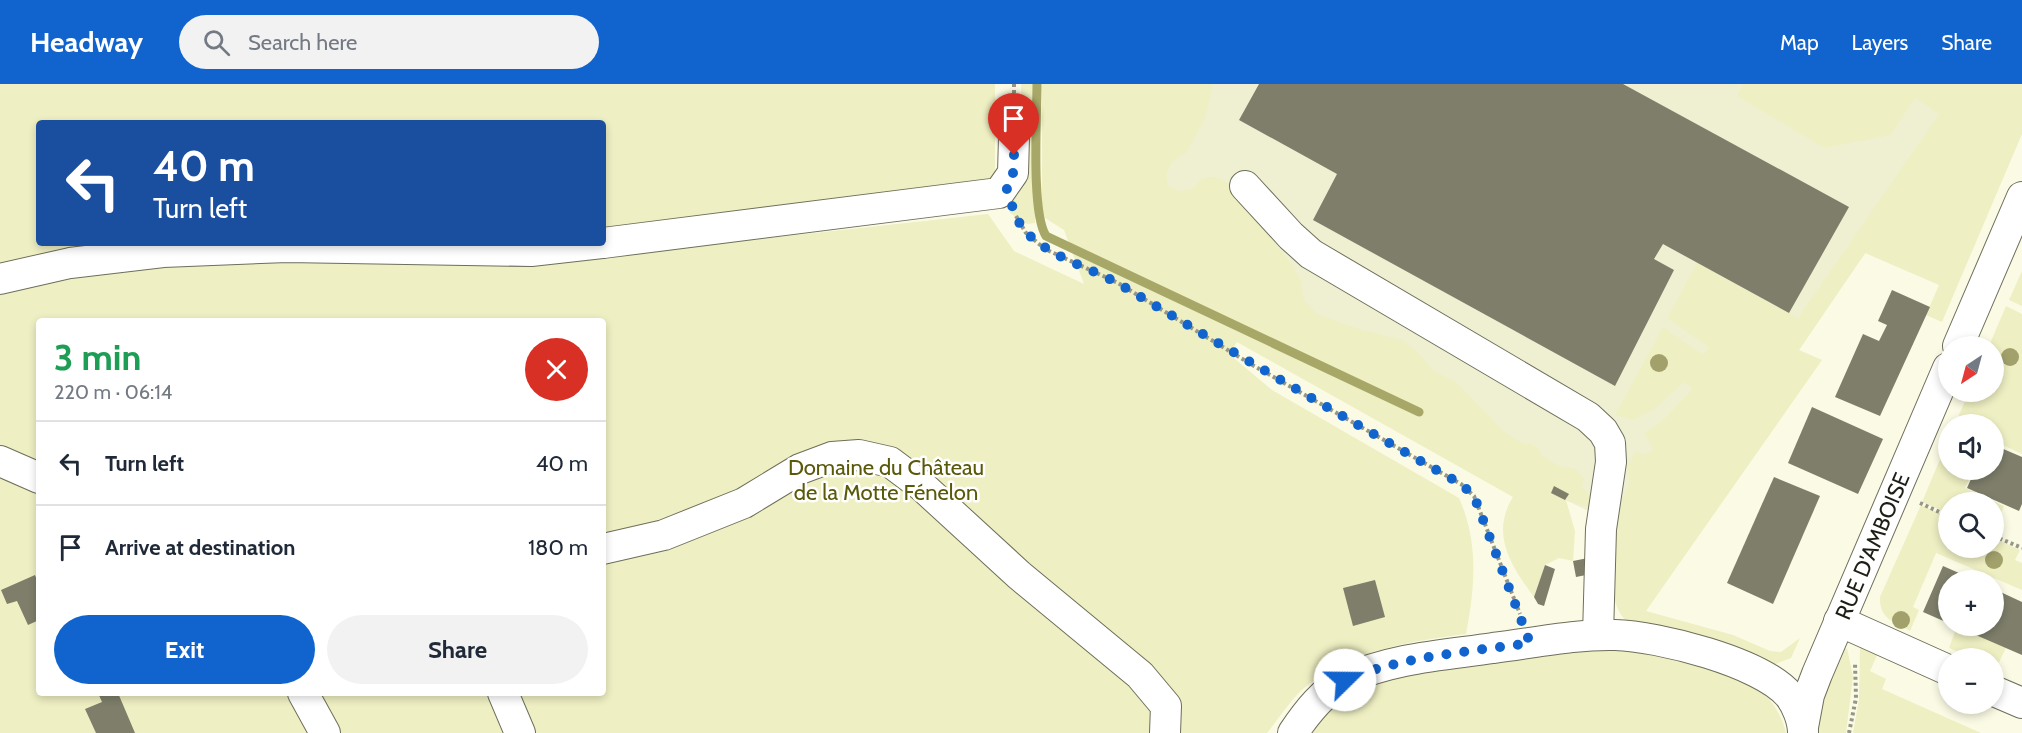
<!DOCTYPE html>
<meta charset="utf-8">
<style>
:root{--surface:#fff;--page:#f2f2f3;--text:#1f2937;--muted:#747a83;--line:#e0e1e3;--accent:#1164ce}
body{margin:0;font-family:Cabin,sans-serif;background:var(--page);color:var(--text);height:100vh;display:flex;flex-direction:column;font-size:22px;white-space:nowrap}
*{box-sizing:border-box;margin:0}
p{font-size:20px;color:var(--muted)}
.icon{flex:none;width:33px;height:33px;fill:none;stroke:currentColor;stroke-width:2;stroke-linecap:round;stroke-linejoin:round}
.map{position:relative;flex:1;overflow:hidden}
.drawer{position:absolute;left:36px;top:234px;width:570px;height:378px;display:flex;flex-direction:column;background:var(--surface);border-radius:6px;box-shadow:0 3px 9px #0003}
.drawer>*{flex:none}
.banner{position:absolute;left:36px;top:36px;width:570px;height:126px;border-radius:6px;box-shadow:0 3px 9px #0003;background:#1a4fa0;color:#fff;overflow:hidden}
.needle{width:39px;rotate:216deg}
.controls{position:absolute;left:1938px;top:252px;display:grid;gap:12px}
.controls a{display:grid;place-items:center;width:66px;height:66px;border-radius:50%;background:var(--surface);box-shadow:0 3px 9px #0003;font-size:30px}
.pin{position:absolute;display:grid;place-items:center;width:51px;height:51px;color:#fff;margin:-62px -26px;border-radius:50% 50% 50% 0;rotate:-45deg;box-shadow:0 0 6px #0007}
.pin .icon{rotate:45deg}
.me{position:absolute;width:66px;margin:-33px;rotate:68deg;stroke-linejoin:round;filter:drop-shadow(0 0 4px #0008)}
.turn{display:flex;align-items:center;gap:21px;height:126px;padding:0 18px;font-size:27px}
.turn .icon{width:78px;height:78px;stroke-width:2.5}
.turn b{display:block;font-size:42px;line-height:51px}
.round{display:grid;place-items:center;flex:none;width:63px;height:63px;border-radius:32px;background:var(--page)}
.headline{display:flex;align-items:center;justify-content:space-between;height:102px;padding:0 18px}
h1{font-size:36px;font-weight:700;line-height:45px;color:#1e9e55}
.action{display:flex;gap:12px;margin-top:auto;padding:12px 18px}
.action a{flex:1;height:69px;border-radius:36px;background:var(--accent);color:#fff;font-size:24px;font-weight:700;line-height:69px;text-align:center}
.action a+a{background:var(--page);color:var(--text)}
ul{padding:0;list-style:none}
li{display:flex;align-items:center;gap:18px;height:84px;padding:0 18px;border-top:2px solid var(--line)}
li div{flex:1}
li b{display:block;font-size:22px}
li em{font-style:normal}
header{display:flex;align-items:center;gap:36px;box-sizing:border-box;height:84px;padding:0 30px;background:var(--accent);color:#fff}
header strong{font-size:28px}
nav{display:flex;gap:33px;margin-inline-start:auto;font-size:21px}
.search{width:420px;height:54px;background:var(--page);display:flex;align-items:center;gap:15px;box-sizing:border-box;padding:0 21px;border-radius:33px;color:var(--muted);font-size:22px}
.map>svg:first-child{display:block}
.built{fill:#eff0d2}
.green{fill:#eeefc2;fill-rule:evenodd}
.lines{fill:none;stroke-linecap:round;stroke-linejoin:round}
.stream{stroke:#a7a767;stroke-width:9}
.building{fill:#7e7e6b}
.minor-casing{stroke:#6e6e5b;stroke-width:32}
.path{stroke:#959686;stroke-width:4;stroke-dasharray:3 3;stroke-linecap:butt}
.minor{stroke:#fff;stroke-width:30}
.tree{fill:#a2a16c}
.route{stroke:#1164ce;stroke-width:10;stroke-dasharray:0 18}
.labels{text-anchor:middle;stroke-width:5;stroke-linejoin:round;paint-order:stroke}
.park-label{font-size:22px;fill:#5a5809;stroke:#fff}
.street-label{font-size:22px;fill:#1d1e16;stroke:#fff}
</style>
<header>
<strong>Headway</strong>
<div class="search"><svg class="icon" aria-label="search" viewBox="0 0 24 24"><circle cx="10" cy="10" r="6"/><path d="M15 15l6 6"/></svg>Search here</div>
<nav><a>Map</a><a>Layers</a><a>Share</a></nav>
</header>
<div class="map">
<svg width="2022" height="649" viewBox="0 0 2022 649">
<rect width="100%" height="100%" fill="#fbfbe5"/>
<!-- built -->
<path class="built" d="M1049,0H1981L1664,463L1414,344L1064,146Z"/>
<!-- green -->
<g class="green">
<path d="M0,0H995V91L974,103L603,152V39H39V159H142L0,183Z"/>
<path d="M1021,0H1033L1035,139L1027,140L1010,129L1008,121L1022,84Z"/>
<path d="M1042,0H1213L1205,35L1186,69L1172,78L1166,90L1168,101L1179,107L1193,104L1203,94L1215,93L1232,101L1292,181L1301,197L1304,216L1317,230L1362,246L1402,256L1417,267L1433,286L1457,299L1503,347L1524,360H1532L1539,365L1541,371L1559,382L1576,385L1584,395L1582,403L1589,410L1596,409L1594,425L1566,416L1575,447L1573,477L1559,474L1545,481L1534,513C1511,482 1490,450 1513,413L1237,258L1229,270L1272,306L1459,414C1479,459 1475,503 1466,550C1413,557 1353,566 1309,600C1293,612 1280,633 1267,649H0V203L206,172L585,174L988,130L1014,167L1084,200L1064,146L1045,134L1042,126ZM39,237H603V609H39Z"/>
<path d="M1743,0H2022V50L1942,238L1926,231L1939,201L1865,169L1799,266L1822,276L1646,527L1733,551L1770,567L1781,568L1800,554L1791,574L1773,581L1630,540C1600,518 1614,454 1615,419C1629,411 1632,398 1627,383L1636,367L1645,371L1653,366L1645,349L1664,335L1693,305L1684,298L1653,326L1633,336L1615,331L1663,243L1703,271L1709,263L1667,234L1697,179L1798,234L1939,30L1915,14L1891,51L1824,64L1737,12Z"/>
<path d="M2022,187V222L2009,216Z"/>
<path d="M2006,222L2022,230V370L1994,357V340H1955L1969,308H1994V262H1989Z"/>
<path d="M1944,366L1948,368V386L1973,387L1965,404L2004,422L1994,446V418H1948V429L1922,418Z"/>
<path d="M1921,421L1948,433V464H1994V454L2020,466L2015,476L2022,479V506L1936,469L1913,523L1919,526L1910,547C1893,538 1879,534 1880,513Z"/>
<path d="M1957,542L2006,564L1996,584L1994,583V574H1974L1949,564Z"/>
<path d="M1614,563C1649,569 1749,589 1770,616C1777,625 1784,638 1786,649H1309L1349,609L1410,589L1537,573L1582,564Z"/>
<path d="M1847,564L1853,593L1846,649H1814L1816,631L1843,566Z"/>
<path d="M1860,564L1877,571L1870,587L1886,595L1882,605L1981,649H1853L1859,615Z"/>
</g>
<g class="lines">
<!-- stream -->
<path class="stream" d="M1037,0C1037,33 1031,129 1046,152L1419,328"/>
</g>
<!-- building -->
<g class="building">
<path d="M1259,0H1623L1849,123L1789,229L1663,160L1654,175L1674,186L1615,302L1313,136L1337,90L1239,36Z"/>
<path d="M1892,206L1930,223L1880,332L1835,313L1863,250L1879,257L1887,241L1878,237Z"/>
<path d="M1812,323L1883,355L1858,410L1788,379Z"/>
<path d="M1994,361L2022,373V420L2019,427L1967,404L1975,386H1994Z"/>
<path d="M1774,393L1820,412L1773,520L1727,499Z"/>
<path d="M1554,402L1569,410L1565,416L1551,409Z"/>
<path d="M1588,474L1591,490L1576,493L1573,477Z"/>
<path d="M1545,481L1555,485L1544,522L1538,520L1534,513Z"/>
<path d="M1943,482L1975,496H1948V539L1923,528Z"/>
<path d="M35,491L39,501V536L28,541L17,517L7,520L1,506Z"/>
<path d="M1375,496L1385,533L1353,542L1343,504Z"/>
<path d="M1994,505L2022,518V571L1955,542H1994Z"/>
<path d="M98,609H118L135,649H96L85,625L102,618Z"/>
</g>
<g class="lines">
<!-- minor casing -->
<g class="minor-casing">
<g id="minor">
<path d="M1245,102L1291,152L1311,170L1588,333L1603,347L1610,359L1611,378L1601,445L1598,551"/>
<path d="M603,159L999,109L1013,89L1014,53"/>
<path d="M0,195L70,179L163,168L287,163L531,167L602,159"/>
<path d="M1958,262L2022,113"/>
<path d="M0,377L39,394"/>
<path d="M603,465L664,451L744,419L800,385L832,373L859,371L890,378L922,402L1019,491L1140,591L1166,622L1165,649"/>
<path d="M1839,537L1948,586"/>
<path d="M1994,607L2022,619"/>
<path d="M303,609L325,649"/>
<path d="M503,609L520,649"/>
<path d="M1803,643L1809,611L1817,590L1948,284"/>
<path d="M1293,649C1307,628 1324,606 1347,595C1392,574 1445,571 1493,564C1534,559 1575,550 1615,551C1658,552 1761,578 1789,611C1797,621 1803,637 1803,649"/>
</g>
</g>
<!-- path -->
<g class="path">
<path d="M1014,0V26"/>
<path d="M1016,132L1026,149L1045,165L1118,199L1249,279L1461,400L1474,412L1520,530"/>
<path d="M1920,419L1948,432"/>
<path d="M1994,452L2022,464"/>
<path d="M1849,649L1856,614L1855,579"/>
</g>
<!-- minor -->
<use href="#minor" class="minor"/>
</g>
<!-- trees -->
<g class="tree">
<circle cx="2010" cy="273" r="9"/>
<circle cx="1659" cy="279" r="9"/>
<circle cx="1994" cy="476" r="9"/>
<circle cx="1901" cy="536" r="9"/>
</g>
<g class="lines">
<!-- route -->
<path class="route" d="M1014,71L1013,89L1006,102C1011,118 1016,140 1029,151C1056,176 1093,184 1124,203C1236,270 1348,336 1461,400L1474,412L1530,559C1468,568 1403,572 1345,596"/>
</g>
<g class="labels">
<!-- park labels -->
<g class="park-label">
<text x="886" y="391">Domaine du Château<tspan x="886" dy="25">de la Motte Fénelon</tspan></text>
</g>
<!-- street labels -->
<g class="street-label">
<text transform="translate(1872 462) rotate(-67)" y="8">RUE D'AMBOISE</text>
</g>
</g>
</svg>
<div class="controls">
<a><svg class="needle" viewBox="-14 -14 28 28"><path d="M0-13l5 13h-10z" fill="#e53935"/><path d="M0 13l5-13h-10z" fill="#747a83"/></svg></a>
<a><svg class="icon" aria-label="sound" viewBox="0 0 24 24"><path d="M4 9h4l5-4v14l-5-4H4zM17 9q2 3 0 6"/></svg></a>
<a><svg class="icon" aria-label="search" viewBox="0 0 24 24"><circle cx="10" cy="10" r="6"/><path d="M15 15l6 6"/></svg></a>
<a>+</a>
<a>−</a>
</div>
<div class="pin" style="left:1014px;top:71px;background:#d93025"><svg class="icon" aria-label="arrive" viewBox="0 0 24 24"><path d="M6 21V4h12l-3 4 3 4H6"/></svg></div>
<svg class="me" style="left:1345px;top:596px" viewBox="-20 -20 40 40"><circle r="19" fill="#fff"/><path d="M0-13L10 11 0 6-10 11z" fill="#1164ce"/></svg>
<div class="banner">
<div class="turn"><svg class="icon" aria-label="left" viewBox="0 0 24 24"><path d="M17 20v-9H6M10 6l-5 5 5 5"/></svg><div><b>40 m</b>Turn left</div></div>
</div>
<section class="drawer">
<div class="headline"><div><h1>3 min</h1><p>220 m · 06:14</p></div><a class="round" style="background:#d93025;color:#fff"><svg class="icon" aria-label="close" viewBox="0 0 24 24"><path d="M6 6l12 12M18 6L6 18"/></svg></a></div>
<ul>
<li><svg class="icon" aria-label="left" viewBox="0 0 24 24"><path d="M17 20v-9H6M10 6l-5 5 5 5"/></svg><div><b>Turn left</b></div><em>40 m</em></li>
<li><svg class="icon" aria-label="arrive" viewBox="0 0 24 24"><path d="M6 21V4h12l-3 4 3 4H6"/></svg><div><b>Arrive at destination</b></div><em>180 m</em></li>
</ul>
<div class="action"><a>Exit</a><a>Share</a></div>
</section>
</div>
